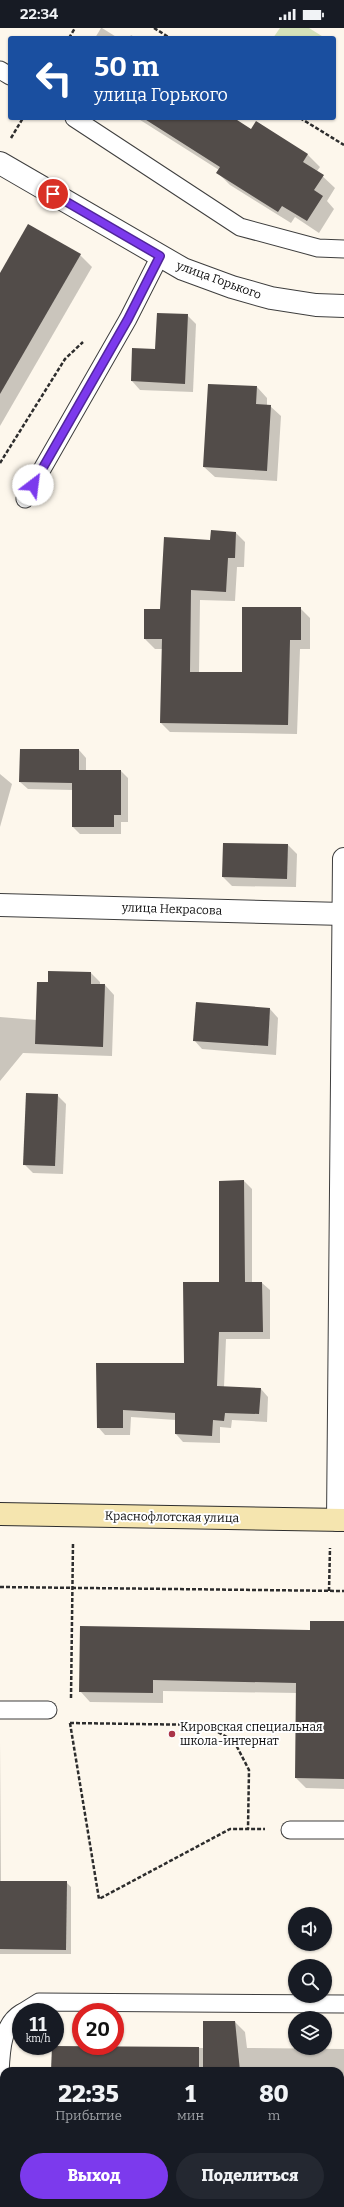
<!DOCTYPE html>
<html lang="ru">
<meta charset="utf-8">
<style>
:root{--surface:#171b24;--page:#242831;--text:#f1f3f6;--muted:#9ea1a6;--accent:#7c3aed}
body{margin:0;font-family:Bitter,serif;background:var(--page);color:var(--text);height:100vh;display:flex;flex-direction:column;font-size:15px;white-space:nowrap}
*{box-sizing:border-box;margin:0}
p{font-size:13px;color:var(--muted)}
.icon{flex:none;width:22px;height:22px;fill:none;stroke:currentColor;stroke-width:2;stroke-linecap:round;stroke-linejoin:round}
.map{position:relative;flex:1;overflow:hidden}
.drawer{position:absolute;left:0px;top:2039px;width:344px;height:140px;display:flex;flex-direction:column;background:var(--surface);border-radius:12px 12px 0 0;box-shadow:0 1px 3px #0004}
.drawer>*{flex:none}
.guide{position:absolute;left:8px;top:8px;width:328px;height:84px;border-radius:4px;box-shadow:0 1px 3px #0004;background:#1a4fa0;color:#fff;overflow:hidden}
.controls{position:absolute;left:288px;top:1879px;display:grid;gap:8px}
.controls a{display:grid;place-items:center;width:44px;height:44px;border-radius:50%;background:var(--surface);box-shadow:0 1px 3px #0004;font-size:20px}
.speed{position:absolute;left:12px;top:1975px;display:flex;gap:8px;font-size:20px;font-weight:700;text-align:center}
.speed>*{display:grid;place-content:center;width:52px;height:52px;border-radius:50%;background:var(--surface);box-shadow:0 1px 3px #0004;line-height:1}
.speed small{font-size:10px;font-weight:400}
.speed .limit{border:6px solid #d22;background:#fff;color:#111}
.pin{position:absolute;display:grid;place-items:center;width:34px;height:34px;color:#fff;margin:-17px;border:2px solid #fff;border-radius:50%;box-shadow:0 1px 4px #0007}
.me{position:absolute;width:44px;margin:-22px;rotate:30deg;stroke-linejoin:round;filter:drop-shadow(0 0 3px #0008)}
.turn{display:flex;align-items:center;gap:14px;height:84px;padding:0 20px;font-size:18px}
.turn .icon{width:52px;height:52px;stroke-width:2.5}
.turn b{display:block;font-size:28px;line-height:34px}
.eta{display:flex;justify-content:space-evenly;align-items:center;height:68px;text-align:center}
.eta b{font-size:24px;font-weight:800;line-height:28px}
.cta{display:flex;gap:8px;margin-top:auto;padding:8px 20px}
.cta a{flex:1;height:46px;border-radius:24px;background:var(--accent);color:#fff;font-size:16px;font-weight:800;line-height:46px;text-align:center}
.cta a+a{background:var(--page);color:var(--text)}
.status{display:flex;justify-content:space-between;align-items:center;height:28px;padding:0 20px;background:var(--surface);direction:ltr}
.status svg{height:11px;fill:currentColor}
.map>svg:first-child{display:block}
.green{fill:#d4e2ba}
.shadow{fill:#0003}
.building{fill:#524c49}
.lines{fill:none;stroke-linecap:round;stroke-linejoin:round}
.lane-casing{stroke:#3e3e3e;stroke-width:19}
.street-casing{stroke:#3e3e3e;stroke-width:24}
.secondary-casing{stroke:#2d2d2d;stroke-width:24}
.path{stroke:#2d2d2d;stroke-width:2.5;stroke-dasharray:4 2;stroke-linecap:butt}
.lane{stroke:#fff;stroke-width:17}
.street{stroke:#fff;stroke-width:22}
.secondary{stroke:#f5e5af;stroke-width:22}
.route-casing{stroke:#51269a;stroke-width:10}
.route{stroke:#7c3aed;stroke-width:7}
.poi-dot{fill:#aa3549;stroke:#fff;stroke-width:1.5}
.labels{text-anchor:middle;stroke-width:4;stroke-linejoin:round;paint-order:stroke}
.street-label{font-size:12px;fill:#0b0b0b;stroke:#fff}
.poi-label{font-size:12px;fill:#0b0b0b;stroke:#fff;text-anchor:start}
</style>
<div class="status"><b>22:34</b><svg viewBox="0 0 49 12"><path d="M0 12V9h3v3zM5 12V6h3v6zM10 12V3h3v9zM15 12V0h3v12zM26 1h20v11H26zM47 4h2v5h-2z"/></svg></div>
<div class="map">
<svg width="344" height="2179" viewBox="0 0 344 2179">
<rect width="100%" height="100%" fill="#fdf7ec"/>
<!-- green -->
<path class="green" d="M280,0H309L325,10H273Z"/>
<!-- shadow -->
<g class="shadow">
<path d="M101,0H102L118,10H95Z"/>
<path d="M131,7L136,10H129Z"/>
<path d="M137,90H232L252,102L257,94L308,127L320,139L317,143L335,160L327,173L334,181L319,205L295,189L291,195L230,157L218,145L219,142Z"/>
<path d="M29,197L80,227L92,239L0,398V246Z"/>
<path d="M187,287L196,296L193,364L140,362L132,353Z"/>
<path d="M257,359L267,370V378H270L281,388L277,453L215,449L204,439Z"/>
<path d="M236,505L245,514L244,539H237L235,573L200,572L199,645H243L300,580L310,590V621H300L297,706L170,704L161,695L163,621H155L145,611L161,582L211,513Z"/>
<path d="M79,722L86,730V743H121L128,750V794H121V806H80L73,799V762L28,761L20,754Z"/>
<path d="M0,746L12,756L0,799Z"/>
<path d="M224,816L288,817L297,826L296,859L232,858L223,849Z"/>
<path d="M91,945L100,954V957H105L114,967L112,1028L23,1025L0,1053V989L37,992Z"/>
<path d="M270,981L278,990L276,1027L202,1021L194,1012Z"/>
<path d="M57,1067L66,1076L63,1146L33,1145L24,1136Z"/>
<path d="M244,1153L252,1161V1255H262L270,1262V1311H226L224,1359L261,1361L268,1369L267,1394L232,1392L231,1400L220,1399V1415L183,1414L176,1406V1392L131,1389L130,1407H105L98,1399L184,1336L220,1255V1154Z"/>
<path d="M344,1594V1761L306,1760L296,1750L297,1665L163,1663V1675L90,1674L80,1663Z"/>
<path d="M0,1713L1,1854H66L71,1859V1926H0Z"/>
<path d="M235,1994L245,2004L247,2020L344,2021V2094H340V2043H52L53,2019L204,2020Z"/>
</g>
<!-- building -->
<g class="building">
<path d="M143,90H234L251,101L256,93L308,126L303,134L324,147L314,162L323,168L307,193L282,178L278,184L216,145L220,139Z"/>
<path d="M28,196L81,226L0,366V245Z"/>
<path d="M157,285L188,286L185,356L131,353L132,320L155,321Z"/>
<path d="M208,356L257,358L256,376L271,377L267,443L203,439Z"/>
<path d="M211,502L236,504L235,530H228L226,564L191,562L190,644H242V579H301V612H290L288,697L160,695L162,611H144V581H160L164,509L210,512Z"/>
<path d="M20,721H79V742H121V787H114V799H72V755L19,754Z"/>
<path d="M223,815L288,816L287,851L222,849Z"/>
<path d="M48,943L91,944V956H105L103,1019L35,1016L37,954H48Z"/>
<path d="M196,974L270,980L268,1018L193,1013Z"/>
<path d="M26,1065L58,1066L55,1138L23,1137Z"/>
<path d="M244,1152L245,1254H262L263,1304H219L217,1358L261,1360L259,1386L225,1385L224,1393L213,1392L212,1408L175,1406V1385L123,1382V1400H97L96,1335H184L183,1254H219V1153Z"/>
<path d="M310,1593H344V1751L295,1750L296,1655L153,1652V1665L79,1664L80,1598L310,1602Z"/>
<path d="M0,1853H67L66,1922L0,1921Z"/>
<path d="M203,1993H235L240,2043H203Z"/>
<path d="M52,2018L199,2019V2043H51Z"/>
</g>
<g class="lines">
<!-- lane casing -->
<g class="lane-casing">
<g id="lane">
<path d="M0,42L10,48"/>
<path d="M74,90L240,199L318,220L344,221"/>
<path d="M25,471L128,291L160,228"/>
<path d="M0,1682H48"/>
<path d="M290,1802H344"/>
<path d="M23,1984L39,1974L344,1976"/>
<path d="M0,2047C1,2026 1,1997 21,1985"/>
<path d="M0,2072L4,2084"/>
<path d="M340,2138H344"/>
</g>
</g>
<!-- street casing -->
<g class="street-casing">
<g id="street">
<path d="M0,135L183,241L232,259L271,270L316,277L344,278"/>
<path d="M0,877L344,886"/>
<path d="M338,1492L344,831"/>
</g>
</g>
<!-- secondary casing -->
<g class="secondary-casing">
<path id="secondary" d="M0,1486L344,1492"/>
</g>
<!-- path -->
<g class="path">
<path d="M154,0L170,10"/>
<path d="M69,10L75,0"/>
<path d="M300,90L344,117"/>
<path d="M11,110L23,90"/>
<path d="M0,435L65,331L83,314"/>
<path d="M0,1559L344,1563"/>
<path d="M329,1563L330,1520"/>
<path d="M71,1670L73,1515"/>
<path d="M70,1695L99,1871L230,1801H265"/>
<path d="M70,1695L205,1697L234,1713L249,1742L248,1801"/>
</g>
<!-- lane -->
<use href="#lane" class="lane"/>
<!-- street -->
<use href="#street" class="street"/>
<!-- secondary -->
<use href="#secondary" class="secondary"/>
</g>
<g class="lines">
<!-- route casing -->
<g class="route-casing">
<path id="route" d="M33,457L128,291L160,228L53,166"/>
</g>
<!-- route -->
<use href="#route" class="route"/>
</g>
<!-- markers -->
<circle class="poi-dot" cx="172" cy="1706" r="4"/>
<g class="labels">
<!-- street labels -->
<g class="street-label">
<text transform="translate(219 252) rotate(20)" y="4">улица Горького</text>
<text transform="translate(172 881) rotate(2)" y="4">улица Некрасова</text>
<text transform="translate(172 1489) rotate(1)" y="4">Краснофлотская улица</text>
</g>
<!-- poi labels -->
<g class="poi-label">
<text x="180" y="1703">Кировская специальная<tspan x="180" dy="14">школа-интернат</tspan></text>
</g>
</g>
</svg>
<div class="controls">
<a><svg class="icon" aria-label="sound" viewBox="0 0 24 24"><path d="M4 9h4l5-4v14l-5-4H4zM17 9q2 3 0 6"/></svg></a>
<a><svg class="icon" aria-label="search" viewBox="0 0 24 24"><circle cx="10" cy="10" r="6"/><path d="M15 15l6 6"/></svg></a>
<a><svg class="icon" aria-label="layers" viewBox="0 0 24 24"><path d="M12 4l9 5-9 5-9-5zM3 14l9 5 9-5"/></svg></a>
</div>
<div class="speed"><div>11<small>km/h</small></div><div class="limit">20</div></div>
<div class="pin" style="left:53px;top:166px;background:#d93025"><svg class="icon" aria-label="arrive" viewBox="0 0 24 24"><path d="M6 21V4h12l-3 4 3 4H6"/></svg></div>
<svg class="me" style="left:33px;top:457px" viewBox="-20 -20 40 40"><circle r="19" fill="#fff"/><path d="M0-13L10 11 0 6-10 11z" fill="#7c3aed"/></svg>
<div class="guide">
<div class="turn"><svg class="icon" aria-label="left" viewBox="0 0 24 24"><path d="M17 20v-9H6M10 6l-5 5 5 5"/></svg><div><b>50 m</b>улица Горького</div></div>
</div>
<section class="drawer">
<div class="eta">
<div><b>22:35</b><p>Прибытие</p></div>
<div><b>1</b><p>мин</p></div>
<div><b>80</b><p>m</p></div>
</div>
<div class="cta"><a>Выход</a><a>Поделиться</a></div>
</section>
</div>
